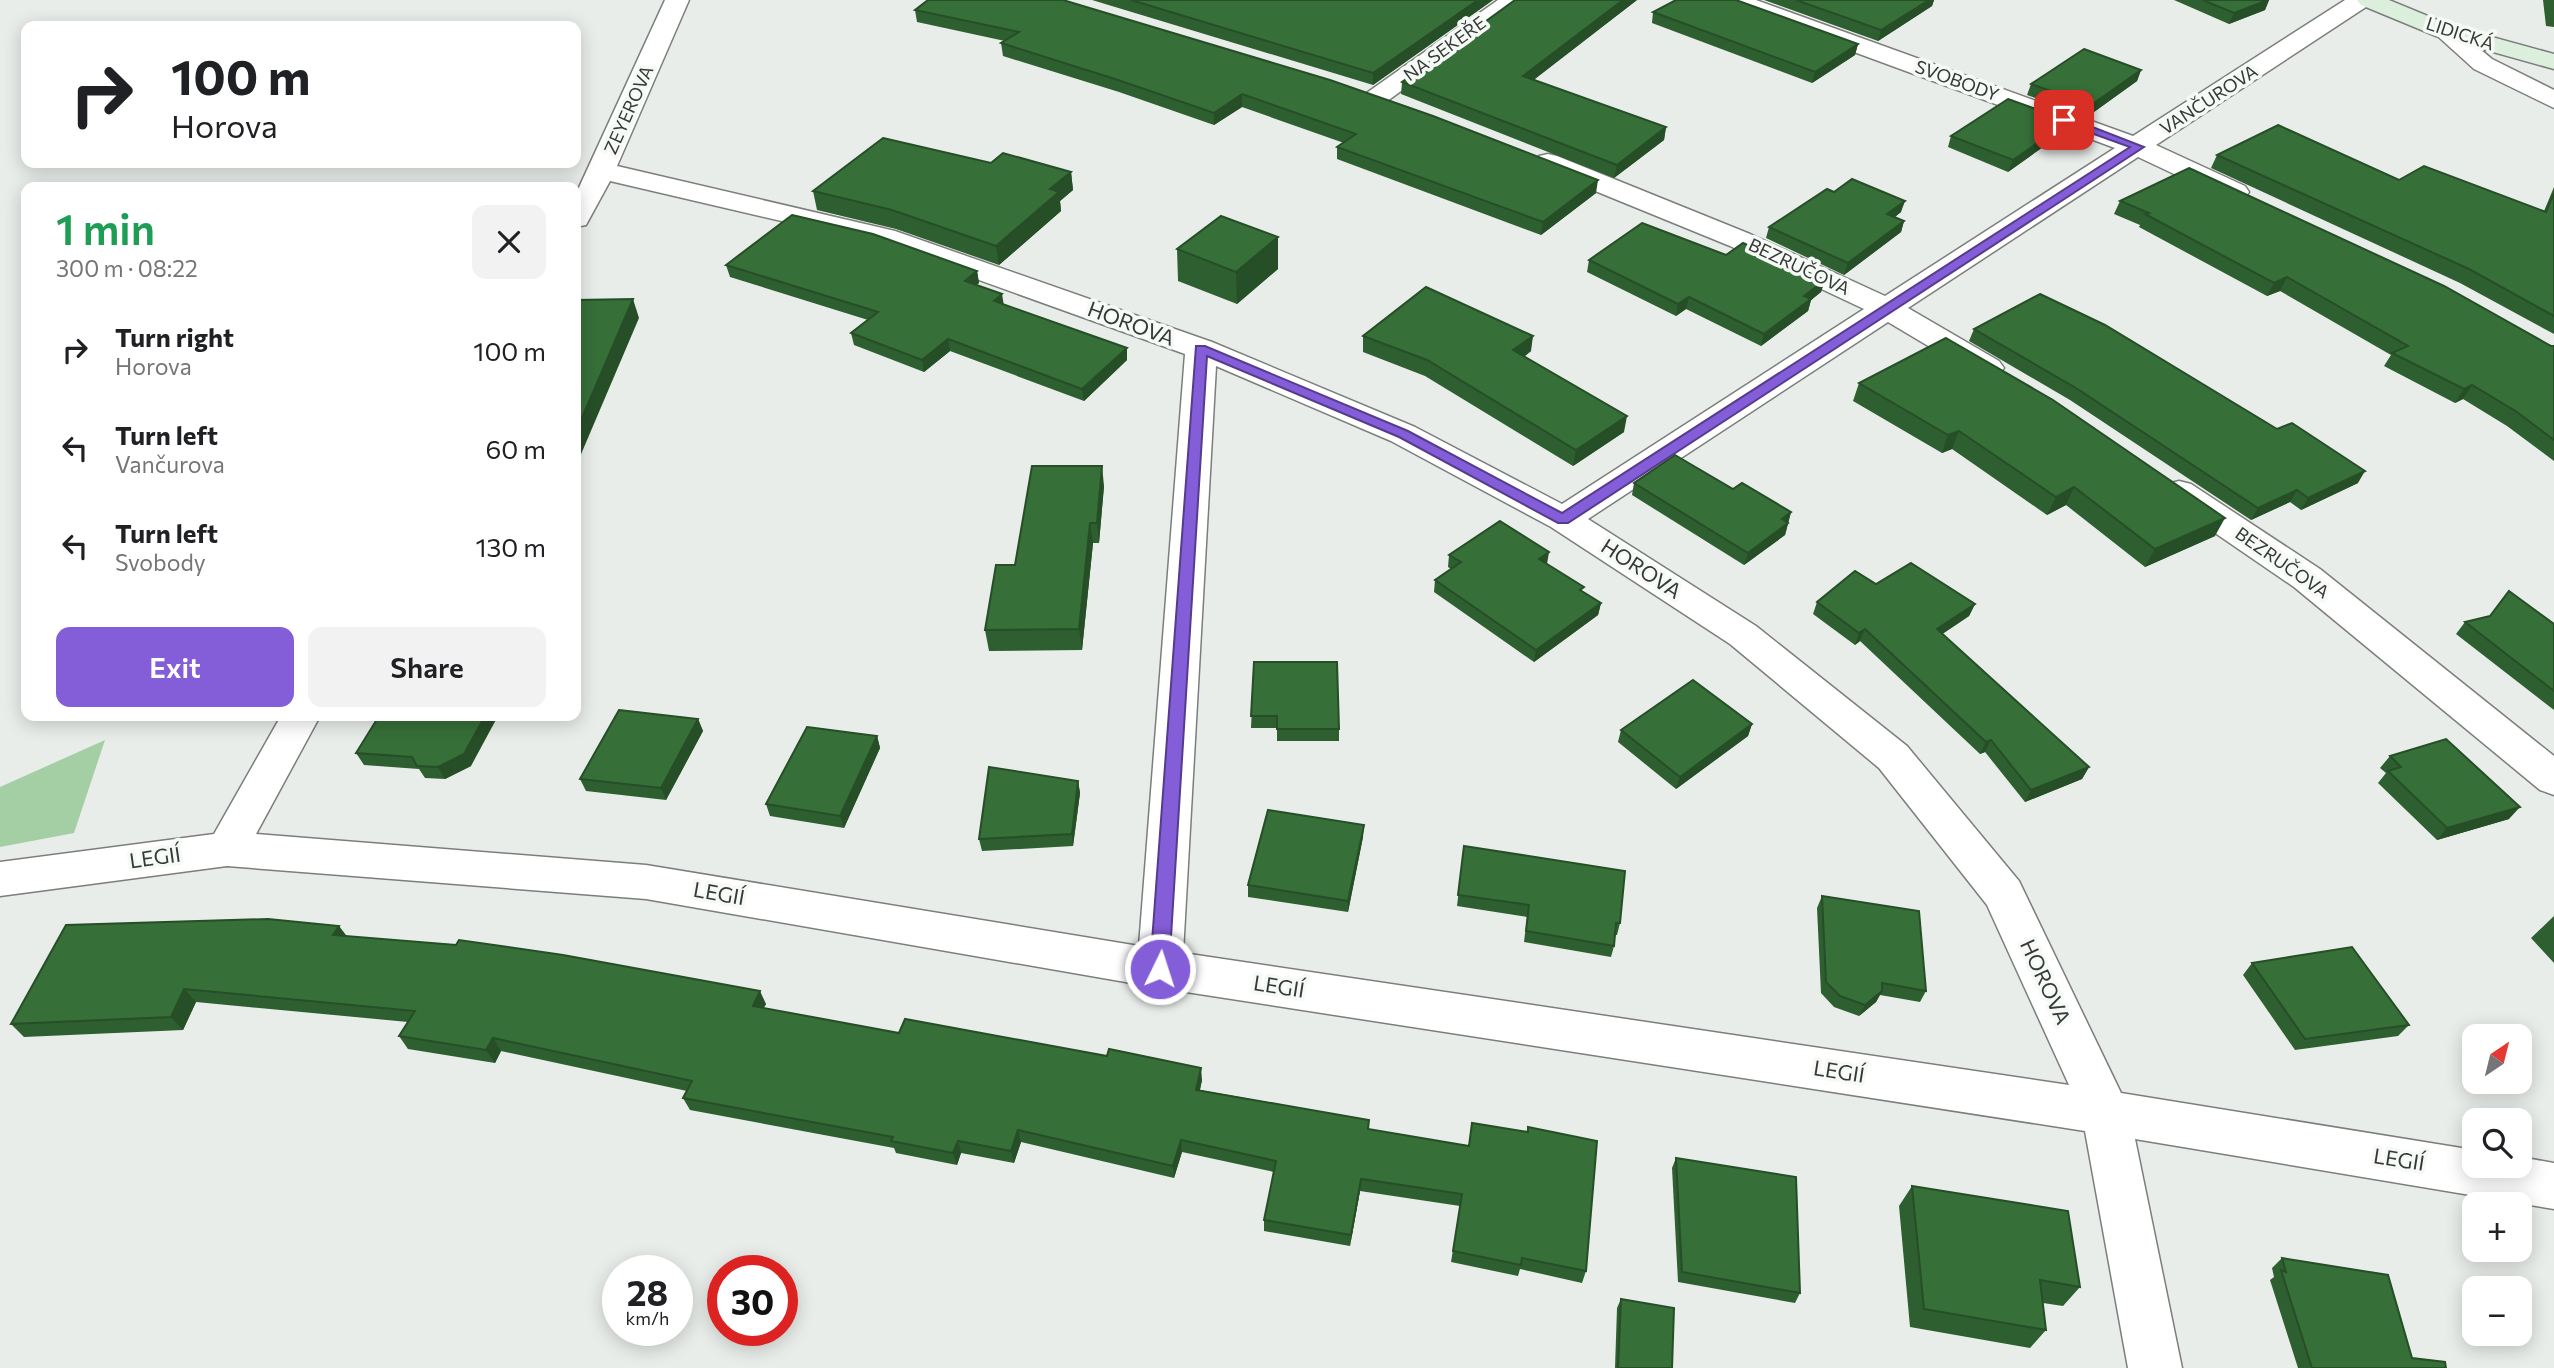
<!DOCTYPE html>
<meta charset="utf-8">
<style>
:root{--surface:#fff;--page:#f2f2f2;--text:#202124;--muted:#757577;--accent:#845dd8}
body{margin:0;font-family:Commissioner,sans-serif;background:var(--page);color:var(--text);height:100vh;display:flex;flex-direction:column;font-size:26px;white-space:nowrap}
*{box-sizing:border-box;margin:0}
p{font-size:23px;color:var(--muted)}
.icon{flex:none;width:38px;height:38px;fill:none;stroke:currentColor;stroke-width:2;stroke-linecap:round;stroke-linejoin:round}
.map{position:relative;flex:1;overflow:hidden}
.details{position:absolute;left:21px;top:182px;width:560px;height:539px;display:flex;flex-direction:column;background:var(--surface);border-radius:14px;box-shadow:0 4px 18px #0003}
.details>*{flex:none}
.guide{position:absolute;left:21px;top:21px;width:560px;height:147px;border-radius:14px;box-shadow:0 4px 18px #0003;background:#fff;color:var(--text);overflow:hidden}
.needle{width:46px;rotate:35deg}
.buttons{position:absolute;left:2462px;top:1024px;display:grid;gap:14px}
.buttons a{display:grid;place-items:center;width:70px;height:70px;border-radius:14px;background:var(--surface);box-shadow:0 4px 18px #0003;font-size:35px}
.speed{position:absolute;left:602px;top:1255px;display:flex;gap:14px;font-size:35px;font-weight:700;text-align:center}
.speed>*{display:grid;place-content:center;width:91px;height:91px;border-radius:50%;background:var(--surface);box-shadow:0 4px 18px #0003;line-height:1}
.speed small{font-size:18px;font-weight:400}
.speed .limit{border:10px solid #d22;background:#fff;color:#111}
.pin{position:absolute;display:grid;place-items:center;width:60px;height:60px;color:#fff;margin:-30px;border-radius:14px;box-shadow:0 4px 10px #0006}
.me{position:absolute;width:77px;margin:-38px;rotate:4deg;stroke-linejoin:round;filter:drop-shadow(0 0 5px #0008)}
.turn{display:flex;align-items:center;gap:24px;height:147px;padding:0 35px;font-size:32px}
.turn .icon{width:91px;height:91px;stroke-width:2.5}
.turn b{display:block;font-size:49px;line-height:60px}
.round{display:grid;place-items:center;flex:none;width:74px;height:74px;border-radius:14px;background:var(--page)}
.head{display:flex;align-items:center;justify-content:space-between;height:119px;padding:0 35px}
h1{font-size:42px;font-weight:600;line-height:52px;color:#1e9e55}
.action{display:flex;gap:14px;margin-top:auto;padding:14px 35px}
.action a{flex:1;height:80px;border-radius:14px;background:var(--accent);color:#fff;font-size:28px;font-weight:600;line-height:80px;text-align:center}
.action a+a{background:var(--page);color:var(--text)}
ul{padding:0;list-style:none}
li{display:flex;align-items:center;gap:21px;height:98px;padding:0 35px}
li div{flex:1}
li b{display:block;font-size:26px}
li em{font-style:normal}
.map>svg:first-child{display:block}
.green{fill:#a4cea4}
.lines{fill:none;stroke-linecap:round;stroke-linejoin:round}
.street-casing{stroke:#7b7e7b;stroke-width:3}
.secondary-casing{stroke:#7b7e7b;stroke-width:3}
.street{fill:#fff;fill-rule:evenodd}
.secondary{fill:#dcefdd;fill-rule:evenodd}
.wall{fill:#2e5f30}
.shaded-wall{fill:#264e27}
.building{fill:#366f38;stroke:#264e27;stroke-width:2}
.route{fill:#845dd8;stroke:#563c8c;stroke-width:2}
.labels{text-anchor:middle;stroke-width:7;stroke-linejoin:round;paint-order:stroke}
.far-street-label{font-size:18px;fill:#373937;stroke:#f6faf6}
.street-label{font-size:21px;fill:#373937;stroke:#f6faf6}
</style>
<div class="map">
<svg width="2554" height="1368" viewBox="0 0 2554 1368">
<rect width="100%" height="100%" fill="#e9ede9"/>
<!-- green -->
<path class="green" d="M105,740L74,833L0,847V787Z"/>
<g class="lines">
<!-- street casing -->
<g class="street-casing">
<g id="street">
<path d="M665,0H689L617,166L895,231L1212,342L1415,427L1562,504L1864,309L1730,246L1539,168L1535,162L1539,156L1548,154L1557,156L1750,234L1885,296L2115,148L1726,5L1722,0H1756L2133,136L2345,0H2373L2369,5L2156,145L2245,186L2249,192L2245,198L2235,200L2225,198L2138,157L1908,308L1999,361L2004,368L1999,375L1988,377L1977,375L1888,322L1588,519L1756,626L1907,746L2019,881L2121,1093L2474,1150V1166H2520V1157L2554,1163V1209L2135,1139L2182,1368H2128L2085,1131L1160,988L646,899L227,866L0,896V862L214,834L281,716H320L256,834L646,865L1139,946L1185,354L876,243L610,181L586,225L576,227V194ZM1216,366L1391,441L1551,527L1730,644L1879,768L1987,905L2069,1085L1183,953Z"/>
<path d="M1498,0H1525L1386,102L1377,105L1368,102L1364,97L1368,92Z"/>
<path d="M2444,24L2452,26L2492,59L2554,90V108L2474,69L2432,31L2436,26Z"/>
<path d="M2179,481L2191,484L2320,569L2554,756V795L2540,790L2294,587L2167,500L2162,492L2167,484Z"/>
</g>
</g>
<!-- secondary casing -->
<g class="secondary-casing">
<path id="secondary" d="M2357,0H2389L2452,26L2554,54V69L2436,36L2361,5Z"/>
</g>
<!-- street -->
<use href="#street" class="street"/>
<!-- secondary -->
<use href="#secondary" class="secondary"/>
</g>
<!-- wall -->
<g class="wall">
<path d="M928,0L1596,193L1541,235L1337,159V147L1344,143L1242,107L1214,125L1119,92L1003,56L1001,43L1005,41L917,22L915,10Z"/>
<path d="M1092,0H1493L1373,85Z"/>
<path d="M1515,0H1637L1533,80L1666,127L1664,140L1614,178L1401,94L1402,82Z"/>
<path d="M1764,0H1934L1932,6L1878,41Z"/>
<path d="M2174,0H2269L2265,10L2229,24Z"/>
<path d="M2543,0H2554V27L2546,26Z"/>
<path d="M1653,12L1858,44L1855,55L1812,83L1652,23Z"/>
<path d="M2141,70L2137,81L2087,117L2027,95L2031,84Z"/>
<path d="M2064,132L2008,172L1948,147L1951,136Z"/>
<path d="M2217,155L2399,180L2544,211L2554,187V334L2460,283L2211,168Z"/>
<path d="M991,163L1071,172L1073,190L1060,201L1061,211L999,265L896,229L817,210L813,191Z"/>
<path d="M1834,192L1901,212L1895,217L1904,221L1901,232L1844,275L1766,238L1769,227Z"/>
<path d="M2120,201L2554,346V461L2507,426L2463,399L2455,403L2384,366L2391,355L2280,291L2267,296L2139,227L2140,225L2114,214Z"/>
<path d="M1177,249L1278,269L1237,304L1178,281Z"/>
<path d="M1726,255L1825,280L1821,292L1811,300L1808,311L1761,346L1686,309L1676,316L1587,272L1589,260Z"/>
<path d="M726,265L977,271L979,283L976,285L1003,304L1127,360L1084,401L950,351L924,372L854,345L851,333L868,320L730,277Z"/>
<path d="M1974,329L2358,483L2301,510L2290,502L2251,520L2070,400L1969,341Z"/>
<path d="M1363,336L1531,351L1524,357L1624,432L1573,466L1425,376L1363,352Z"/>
<path d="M1859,383L2215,536L2145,567L2066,505L2047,515L1952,449L1942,453L1853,401Z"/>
<path d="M1634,483L1733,489L1791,512L1785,535L1744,565L1632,495Z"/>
<path d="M1104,486L1099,543H1093L1082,650L989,651L985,630L1015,565Z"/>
<path d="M1449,555L1547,564L1583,592L1601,603L1598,615L1534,662L1434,592L1435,580L1451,569L1448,567Z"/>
<path d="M1876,584L1975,604L1969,616L1942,634L2089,767L2082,779L2025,802L1985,752L1980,754L1860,641L1855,645L1813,614L1817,602Z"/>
<path d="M2465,622L2554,624V710L2456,634Z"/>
<path d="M1254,662L1339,729V741H1277V728H1251Z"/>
<path d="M379,716L471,766L445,779L425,778L419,769L364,765L356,753Z"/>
<path d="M698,719L703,731L666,800L586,791L580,779Z"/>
<path d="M1752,724L1748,736L1676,789L1618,742L1621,730Z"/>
<path d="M877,736L880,748L844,828L770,816L766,804Z"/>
<path d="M2390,756L2509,819L2437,840L2378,783L2386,773L2380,768Z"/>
<path d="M1078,781L1080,793L1073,846L982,851L979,839Z"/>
<path d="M1363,837L1348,912L1248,897V885Z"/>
<path d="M1464,846L1620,923L1617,935H1615L1614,946L1611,957L1524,942L1527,917L1457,906Z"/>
<path d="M1822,896L1926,991L1920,1002L1880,995L1876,1002L1859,1016L1834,1007L1821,993L1817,908Z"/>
<path d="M2554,916V963L2531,938Z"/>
<path d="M346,936L766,1004L763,1008L899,1033L1202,1080L1200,1090L1369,1120V1129L1468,1146L1527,1132L1528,1127L1586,1271L1582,1283L1520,1269L1518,1276L1451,1262L1460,1206L1360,1191L1350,1246L1264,1231V1220L1274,1172L1182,1152L1174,1178L1021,1142L1014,1163L961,1153L957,1165L896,1153L894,1148L690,1110L683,1098L687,1091L501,1051L495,1063L408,1049L399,1036L408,1022L196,1002L183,1030L24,1037L11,1024Z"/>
<path d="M2252,963L2409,1025L2398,1036L2295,1050L2243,975Z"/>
<path d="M1676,1158L1800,1293L1795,1303L1678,1282L1672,1168Z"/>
<path d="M1912,1186L2080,1287L2063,1306L2043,1303L2046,1330L2030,1348L1910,1327L1899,1206Z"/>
<path d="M2282,1258L2412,1358L2446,1368H2298L2270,1280L2274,1277L2272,1268Z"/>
<path d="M1621,1299L1672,1368H1615L1617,1308Z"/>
</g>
<!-- shaded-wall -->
<g class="shaded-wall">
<path d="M1478,0H1493L1373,85V73Z"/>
<path d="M1623,0H1637L1522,89L1523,76Z"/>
<path d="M1929,0H1934L1932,6L1878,41L1881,30Z"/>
<path d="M2268,0H2269L2265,10L2229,24L2234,13Z"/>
<path d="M1858,44L1855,55L1812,83L1815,72Z"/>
<path d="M2141,70L2137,81L2087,117L2091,105Z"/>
<path d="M1242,94V107L1214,125V113Z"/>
<path d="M2069,121L2064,132L2008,172L2013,160Z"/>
<path d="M1666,127L1664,140L1614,178L1617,165Z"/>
<path d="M1071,172L1073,190L1060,201L1061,211L999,265L996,246L1050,189Z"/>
<path d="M1598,180L1596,193L1541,235L1543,222Z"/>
<path d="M1905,201L1901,212L1884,225L1887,214Z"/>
<path d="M1904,221L1901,232L1844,275L1848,263Z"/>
<path d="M1278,237V269L1237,304L1236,272Z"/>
<path d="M977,271L979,283L966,293L965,281Z"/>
<path d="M2287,277L2280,291L2267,296L2274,283Z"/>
<path d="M1825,280L1821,292L1811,300L1808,311L1761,346L1764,334L1804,296Z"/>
<path d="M1002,294L1004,306L994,301Z"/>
<path d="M1689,297L1686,309L1676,316L1678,304Z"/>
<path d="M633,299L639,318L576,466V431Z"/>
<path d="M1533,336L1531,351L1511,366L1513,350Z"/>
<path d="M948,339L950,351L924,372L922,360Z"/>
<path d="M1127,348V360L1084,401L1082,389Z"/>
<path d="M2472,385L2463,399L2455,403L2464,389Z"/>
<path d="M1627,416L1624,432L1573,466L1576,450Z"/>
<path d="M1959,431L1952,449L1942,453L1948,435Z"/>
<path d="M1102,466L1104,486L1099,543L1097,523Z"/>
<path d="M2365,471L2358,483L2301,510L2308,498Z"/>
<path d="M2074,487L2066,505L2047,515L2056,497Z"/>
<path d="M2297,490L2290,502L2251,520L2258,508Z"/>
<path d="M1791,512L1785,535L1744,565L1748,553L1782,519Z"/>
<path d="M2225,518L2215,536L2145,567L2155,549Z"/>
<path d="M1090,523L1093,543L1082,650L1079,629Z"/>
<path d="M1549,552L1547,564L1539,559Z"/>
<path d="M1601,603L1598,615L1534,662L1536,650Z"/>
<path d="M1975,604L1969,616L1932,641L1937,629Z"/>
<path d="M1865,629L1860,641L1855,645L1859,633Z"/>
<path d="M485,716H498L471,766L445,779L438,767Z"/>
<path d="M698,719L703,731L666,800L661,788Z"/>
<path d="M1752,724L1748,736L1676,789L1680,777Z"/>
<path d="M877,736L880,748L844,828L840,816Z"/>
<path d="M1991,740L1985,752L1980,754L1986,742Z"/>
<path d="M2089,767L2082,779L2025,802L2031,790Z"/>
<path d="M1078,781L1080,793L1073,846L1072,834Z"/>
<path d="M2520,807L2509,819L2437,840L2447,828Z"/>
<path d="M1364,825L1363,837L1348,912V901Z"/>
<path d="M339,926L349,939L333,935Z"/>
<path d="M184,989L196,1002L183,1030L171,1017Z"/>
<path d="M760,991L766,1004L758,1019L753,1006Z"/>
<path d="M1882,991L1876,1002L1859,1016L1865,1005Z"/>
<path d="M493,1038L501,1051L495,1063L486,1050Z"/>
<path d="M1201,1068L1202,1080L1197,1102L1196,1090Z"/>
<path d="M1018,1130L1021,1142L1014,1163L1011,1151Z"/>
<path d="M1181,1140L1182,1152L1174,1178L1173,1166Z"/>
<path d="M958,1141L961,1153L957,1165L953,1153Z"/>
<path d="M1361,1179L1360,1191L1350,1246L1351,1235Z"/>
</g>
<!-- building -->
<g class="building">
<path d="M928,0H1063L1330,80L1433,116L1598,180L1543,222L1337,147L1356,134L1242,94L1214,113L1118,80L1001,43L1019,32L915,10Z"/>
<path d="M1131,0H1478L1373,73Z"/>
<path d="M1515,0H1623L1523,76L1666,127L1617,165L1402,82Z"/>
<path d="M1676,0H1736L1858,44L1815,72L1653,12Z"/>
<path d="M1796,0H1929L1881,30Z"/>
<path d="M2203,0H2268L2234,13Z"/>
<path d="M2084,49L2141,70L2091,105L2031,84Z"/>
<path d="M2008,99L2069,121L2013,160L1951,136Z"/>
<path d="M2278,125L2399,180L2424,166L2546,212L2554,193V316L2469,269L2217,155Z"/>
<path d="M883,138L991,163L1003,153L1071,172L1050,189L1059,192L996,246L892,210L813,191Z"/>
<path d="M2189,168L2444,286L2551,346H2554V440L2517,412L2472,385L2464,389L2392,353L2408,346L2287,277L2274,283L2145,214L2149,213L2120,201Z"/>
<path d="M1852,179L1905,201L1887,214L1904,221L1848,263L1769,227L1827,189L1834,192Z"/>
<path d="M792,215L873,234L977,271L965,281L1002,294L994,301L1127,348L1082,389L948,339L922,360L851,333L878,312L726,265Z"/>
<path d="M1221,216L1278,237L1236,272L1177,249Z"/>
<path d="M1642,223L1726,255L1743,243L1825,280L1804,296L1811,299L1764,334L1689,297L1678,304L1589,260Z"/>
<path d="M1426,287L1533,336L1513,350L1627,416L1576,450L1427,360L1363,336Z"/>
<path d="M2040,294L2105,325L2277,429L2292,423L2365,471L2308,498L2297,490L2258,508L2076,388L1974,329Z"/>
<path d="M633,299L594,390L576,431V300Z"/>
<path d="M1946,338L2053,400L2225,518L2155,549L2074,487L2056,497L1959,431L1948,435L1859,383Z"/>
<path d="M1675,455L1733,489L1742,483L1791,512L1782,519L1788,523L1748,553L1634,483Z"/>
<path d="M1032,466H1102L1097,523H1090L1079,629L985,630L996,565H1015Z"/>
<path d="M1500,521L1549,552L1539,559L1584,587L1580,590L1601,603L1536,650L1435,580L1461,562L1449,555Z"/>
<path d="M1911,563L1975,604L1937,629L2089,767L2031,790L1991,740L1986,742L1865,629L1859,633L1817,602L1855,571L1876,584Z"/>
<path d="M2509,591L2554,624V691L2465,622L2490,616Z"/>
<path d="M1254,662H1337L1339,729H1277V716H1251Z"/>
<path d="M1693,680L1752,724L1680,777L1621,730Z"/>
<path d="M619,710L698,719L661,788L580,779Z"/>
<path d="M379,716H485L464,754L438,767L417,766L412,757L356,753Z"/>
<path d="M807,727L877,736L840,816L766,804Z"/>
<path d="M2446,739L2520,807L2447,828L2388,771L2401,767L2390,756Z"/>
<path d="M989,767L1078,781L1072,834L979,839Z"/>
<path d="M1268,810L1364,825L1348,901L1248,885Z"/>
<path d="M1464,846L1625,871L1620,923H1616L1614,946L1526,931L1529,905L1458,895Z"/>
<path d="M1822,896L1919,911L1926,991L1882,983V991L1865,1005L1840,996L1826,982Z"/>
<path d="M268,919L339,926L333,935L456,945L459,940L563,955L760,991L753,1006L899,1033L905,1019L1107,1056L1109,1049L1201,1068L1196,1090L1369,1120L1368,1129L1469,1146L1472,1123L1528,1132V1127L1597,1141L1586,1271L1522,1258L1521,1265L1453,1251L1462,1194L1361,1179L1351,1235L1264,1220L1276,1161L1181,1140L1173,1166L1018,1130L1011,1151L958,1141L953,1153L891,1141L893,1137L683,1098L692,1081L493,1038L486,1050L399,1036L415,1011L184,989L171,1017L11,1024L66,925Z"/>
<path d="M2352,947L2409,1025L2305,1039L2252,963Z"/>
<path d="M1676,1158L1796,1177L1800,1293L1682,1272Z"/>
<path d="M1912,1186L2068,1211L2080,1287L2040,1280L2046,1330L1924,1309Z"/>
<path d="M2282,1258L2388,1275L2412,1358L2445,1362L2446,1368H2312L2281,1270L2286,1272Z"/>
<path d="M1621,1299L1674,1308L1672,1368H1618Z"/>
</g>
<!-- route -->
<path class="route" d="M2064,116L2144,147L1568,523H1558L1399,437L1207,356L1169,969L1166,975L1160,977L1153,975L1150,969L1196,346H1205L1408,431L1562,513L2130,147L2060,122L2058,120Z"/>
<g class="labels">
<!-- far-street labels -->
<g class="far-street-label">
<text transform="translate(2460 34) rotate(18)" y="6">LIDICKÁ</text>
<text transform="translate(1445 49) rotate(-36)" y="6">NA SEKEŘE</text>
<text transform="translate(1957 81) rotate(20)" y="6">SVOBODY</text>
<text transform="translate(2209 100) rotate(-33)" y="6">VANČUROVA</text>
<text transform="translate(629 110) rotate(-66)" y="6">ZEYEROVA</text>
<text transform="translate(1799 267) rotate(25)" y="6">BEZRUČOVA</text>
<text transform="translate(2282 563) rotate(35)" y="6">BEZRUČOVA</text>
</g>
<!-- street labels -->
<g class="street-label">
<text transform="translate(1131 324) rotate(20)" y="7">HOROVA</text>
<text transform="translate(1641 569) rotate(33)" y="7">HOROVA</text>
<text transform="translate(155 858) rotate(-8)" y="7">LEGIÍ</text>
<text transform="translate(719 894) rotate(10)" y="7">LEGIÍ</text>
<text transform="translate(2045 982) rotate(65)" y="7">HOROVA</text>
<text transform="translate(1279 987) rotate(9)" y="7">LEGIÍ</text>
<text transform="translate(1839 1072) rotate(9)" y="7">LEGIÍ</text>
<text transform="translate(2399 1160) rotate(9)" y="7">LEGIÍ</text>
</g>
</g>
</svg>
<div class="buttons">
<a><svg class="needle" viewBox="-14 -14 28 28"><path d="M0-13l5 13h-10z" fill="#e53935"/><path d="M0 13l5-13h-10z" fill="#757577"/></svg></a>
<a><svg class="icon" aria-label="search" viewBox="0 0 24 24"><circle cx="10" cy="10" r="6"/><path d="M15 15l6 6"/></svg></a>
<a>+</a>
<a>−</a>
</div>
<div class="speed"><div>28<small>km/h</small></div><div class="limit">30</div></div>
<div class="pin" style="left:2064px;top:120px;background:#d93025"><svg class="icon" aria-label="arrive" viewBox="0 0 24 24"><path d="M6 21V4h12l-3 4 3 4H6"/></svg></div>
<svg class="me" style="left:1160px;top:969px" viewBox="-20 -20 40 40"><circle r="17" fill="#845dd8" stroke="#fff" stroke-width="3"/><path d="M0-11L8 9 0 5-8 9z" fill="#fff"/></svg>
<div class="guide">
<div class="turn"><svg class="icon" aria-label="right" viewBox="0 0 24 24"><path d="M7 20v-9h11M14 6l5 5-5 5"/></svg><div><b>100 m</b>Horova</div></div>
</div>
<section class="details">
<div class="head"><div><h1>1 min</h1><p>300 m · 08:22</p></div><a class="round"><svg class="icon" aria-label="close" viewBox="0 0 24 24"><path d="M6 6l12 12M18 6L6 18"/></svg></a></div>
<ul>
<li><svg class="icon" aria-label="right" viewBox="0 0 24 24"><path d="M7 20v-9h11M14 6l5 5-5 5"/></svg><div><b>Turn right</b><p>Horova</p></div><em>100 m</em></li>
<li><svg class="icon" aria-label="left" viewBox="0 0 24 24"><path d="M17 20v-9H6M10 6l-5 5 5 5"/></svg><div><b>Turn left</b><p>Vančurova</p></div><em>60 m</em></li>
<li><svg class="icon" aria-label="left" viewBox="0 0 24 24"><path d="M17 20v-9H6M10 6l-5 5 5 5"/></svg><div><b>Turn left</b><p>Svobody</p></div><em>130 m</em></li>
</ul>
<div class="action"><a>Exit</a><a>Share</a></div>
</section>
</div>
